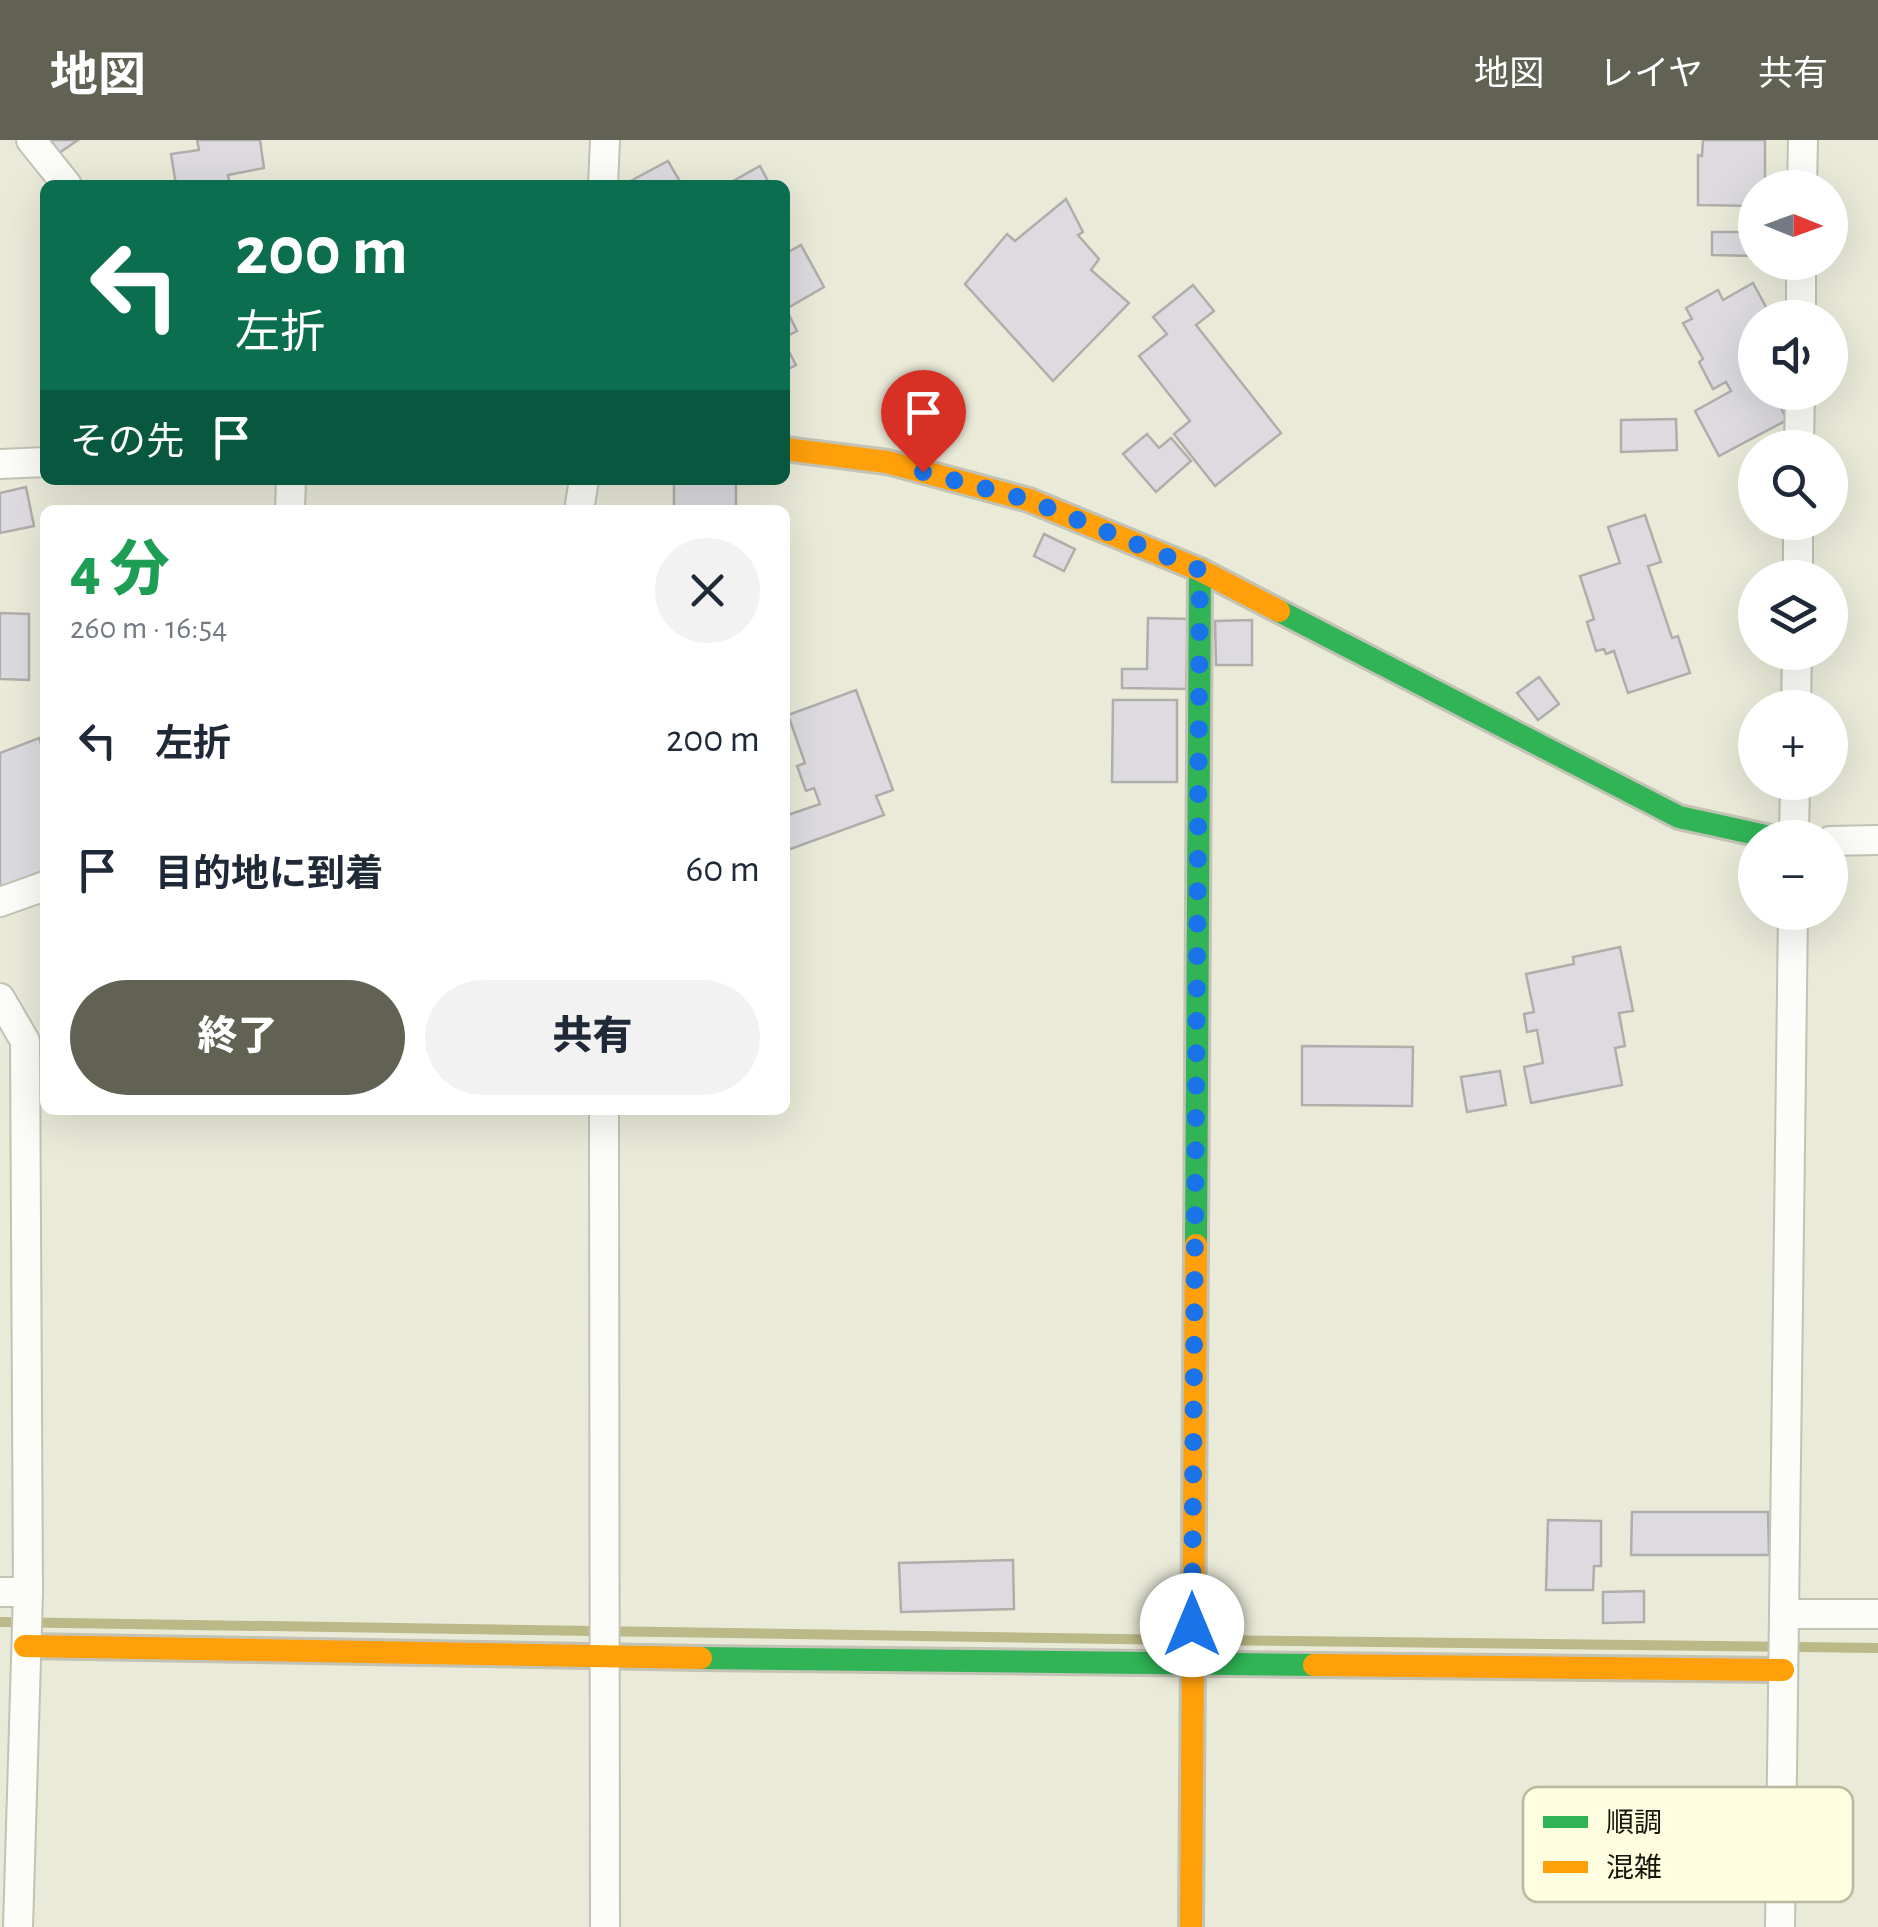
<!DOCTYPE html>
<html lang="ja">
<meta charset="utf-8">
<style>
:root{--surface:#fff;--page:#f2f2f3;--text:#1f2937;--muted:#747a83;--accent:#616154}
body{margin:0;font-family:"Alegreya Sans","Noto Sans JP",sans-serif;background:var(--page);color:var(--text);height:100vh;display:flex;flex-direction:column;font-size:38px;white-space:nowrap}
*{box-sizing:border-box;margin:0}
p{font-size:32px;color:var(--muted)}
.icon{flex:none;width:55px;height:55px;fill:none;stroke:currentColor;stroke-width:2;stroke-linecap:round;stroke-linejoin:round}
.map{position:relative;flex:1;overflow:hidden}
.side{position:absolute;left:40px;top:365px;width:750px;height:610px;display:flex;flex-direction:column;background:var(--surface);border-radius:15px;box-shadow:0 10px 40px #0002}
.side>*{flex:none}
.hud{position:absolute;left:40px;top:40px;width:750px;height:305px;border-radius:15px;box-shadow:0 10px 40px #0002;background:#0b6e4f;color:#fff;overflow:hidden}
.needle{width:65px;rotate:91deg}
.controls{position:absolute;left:1738px;top:30px;display:grid;gap:20px}
.controls a{display:grid;place-items:center;width:110px;height:110px;border-radius:50%;background:var(--surface);box-shadow:0 10px 40px #0002;font-size:50px}
.pin{position:absolute;display:grid;place-items:center;width:85px;height:85px;color:#fff;margin:-102px -42px;border-radius:50% 50% 50% 0;rotate:-45deg;box-shadow:0 0 10px #0007}
.pin .icon{rotate:45deg}
.me{position:absolute;width:110px;margin:-55px;rotate:0deg;stroke-linejoin:round;filter:drop-shadow(0 0 8px #0008)}
.turn{display:flex;align-items:center;gap:35px;height:210px;padding:0 30px;font-size:45px}
.turn .icon{width:130px;height:130px;stroke-width:2.5}
.turn b{display:block;font-size:70px;line-height:85px}
.then{display:flex;align-items:center;height:95px;padding:0 30px;background:#0003;gap:20px;font-size:38px}
.round{display:grid;place-items:center;flex:none;width:105px;height:105px;border-radius:52px;background:var(--page)}
.headline{display:flex;align-items:center;justify-content:space-between;height:170px;padding:0 30px}
h1{font-size:60px;font-weight:800;line-height:75px;color:#1e9e55}
.primary-button{display:flex;gap:20px;margin-top:auto;padding:20px 30px}
.primary-button a{flex:1;height:115px;border-radius:60px;background:var(--accent);color:#fff;font-size:40px;font-weight:800;line-height:115px;text-align:center}
.primary-button a+a{background:var(--page);color:var(--text)}
ul{padding:0;list-style:none}
li{display:flex;align-items:center;gap:30px;height:130px;padding:0 30px}
li div{flex:1}
li b{display:block;font-size:38px}
li em{font-style:normal}
header{display:flex;align-items:center;gap:60px;box-sizing:border-box;height:140px;padding:0 50px;background:var(--accent);color:#fff}
header strong{font-size:48px}
nav{display:flex;gap:55px;margin-inline-start:auto;font-size:35px}
.map>svg:first-child{display:block}
.lines{fill:none;stroke-linecap:round;stroke-linejoin:round}
.stream{stroke:#bbb987;stroke-width:10}
.building{fill:#dddbdf;stroke:#afaeab;stroke-width:2.5}
.street-casing{stroke:#c2c2b5;stroke-width:32}
.fast-casing{stroke:#c2c2b5;stroke-width:28}
.slow-casing{stroke:#c2c2b5;stroke-width:28}
.street{stroke:#fcfcf9;stroke-width:28}
.fast{stroke:#30b455;stroke-width:22}
.slow{stroke:#ff9f0a;stroke-width:22}
.route{stroke:#1a73e8;stroke-width:18;stroke-dasharray:0 32.4}
.key{fill:#fefddf;stroke:#b9b8a0;stroke-width:2.5}
.key-label{font-size:28px;fill:#17170c}
</style>
<header>
<strong>地図</strong>
<nav><a>地図</a><a>レイヤ</a><a>共有</a></nav>
</header>
<div class="map">
<svg width="1878" height="1787" viewBox="0 0 1878 1787">
<rect width="100%" height="100%" fill="#eaead9"/>
<g class="lines">
<!-- stream -->
<g class="stream">
<path d="M0,1482L1184,1500"/>
<path d="M1201,1500L1878,1508"/>
</g>
</g>
<!-- building -->
<g class="building">
<path d="M51,0H78L59,13Z"/>
<path d="M197,0H260L264,28L228,35L230,45H176L171,14L199,10Z"/>
<path d="M1703,0H1765V48H1755V66L1698,65V15L1702,16Z"/>
<path d="M668,21L682,45H623Z"/>
<path d="M760,26L770,45H726Z"/>
<path d="M1066,59L1083,92L1078,95L1099,119L1091,130L1129,163L1053,241L965,144L1007,94L1015,101Z"/>
<path d="M1712,92H1755V116L1712,115Z"/>
<path d="M801,105L824,147L786,169L797,191L785,197V114Z"/>
<path d="M1753,143L1772,178H1755V202L1748,206L1755,219V252H1773L1787,280L1719,316L1695,271L1731,251L1726,242L1713,249L1699,222L1703,219L1683,183L1692,179L1686,168L1718,150L1723,160Z"/>
<path d="M1193,145L1214,171L1196,185L1281,293L1215,346L1174,294L1190,281L1139,216L1167,194L1153,177Z"/>
<path d="M785,204L796,225L785,231Z"/>
<path d="M1676,279L1677,310L1621,312V280Z"/>
<path d="M1147,294L1159,308L1171,298L1191,321L1156,352L1123,314Z"/>
<rect x="674" y="340" width="62" height="30"/>
<path d="M26,347L34,386L0,393V353Z"/>
<path d="M1645,375L1661,422L1648,426L1672,498L1678,496L1690,533L1628,553L1614,511L1606,514L1604,509L1596,511L1587,482L1594,479L1580,436L1620,423L1608,387Z"/>
<path d="M1044,394L1075,409L1064,431L1034,416Z"/>
<path d="M0,473L29,474V540L0,539Z"/>
<path d="M1148,478L1188,479L1186,549L1122,548V529H1147Z"/>
<path d="M1252,480V525H1216L1215,481Z"/>
<path d="M1539,537L1559,564L1538,580L1517,553Z"/>
<path d="M856,550L893,650L876,656L884,675L785,711V676L820,664L814,648L806,651L797,626L805,623L788,575Z"/>
<path d="M1113,560H1177V642H1112Z"/>
<path d="M39,598L45,614V730L0,748V613Z"/>
<path d="M1620,807L1633,871L1619,873L1625,906L1615,908L1622,945L1531,963L1524,927L1543,923L1537,890L1527,892L1524,874L1534,872L1526,834L1574,824L1573,817Z"/>
<path d="M1302,906L1413,907L1412,966L1302,965Z"/>
<path d="M1500,931L1506,965L1467,972L1461,937Z"/>
<path d="M1632,1372H1768L1769,1415H1631Z"/>
<path d="M1548,1380L1601,1381V1426H1594L1593,1450H1546Z"/>
<path d="M1013,1420L1014,1469L901,1472L899,1423Z"/>
<path d="M1644,1451V1482L1603,1483V1452Z"/>
</g>
<g class="lines">
<!-- street casing -->
<g class="street-casing">
<g id="street">
<path d="M31,0L67,45"/>
<path d="M603,45L605,0"/>
<path d="M1802,48L1803,0"/>
<path d="M1801,178V122"/>
<path d="M1799,308L1800,252"/>
<path d="M0,324L45,322"/>
<path d="M290,370L291,340"/>
<path d="M579,370L584,340"/>
<path d="M1798,438V382"/>
<path d="M1796,568L1797,512"/>
<path d="M1794,698L1795,642"/>
<path d="M1830,701L1878,700"/>
<path d="M0,762L45,746"/>
<path d="M0,858L25,901L28,1452L18,1787"/>
<path d="M604,970L605,1787"/>
<path d="M0,1452H28"/>
<path d="M1784,1474H1878"/>
<path d="M1780,1787L1793,772"/>
</g>
</g>
<!-- fast casing -->
<g class="fast-casing">
<g id="fast">
<path d="M1279,471L1679,677L1775,698"/>
<path d="M1196,1105L1200,430"/>
<path d="M701,1518L1314,1525"/>
</g>
</g>
<!-- slow casing -->
<g class="slow-casing">
<g id="slow">
<path d="M785,309L887,322L1029,360L1200,430L1279,471"/>
<path d="M25,1506L701,1518"/>
<path d="M1314,1525L1783,1530"/>
<path d="M1191,1787L1196,1105"/>
</g>
</g>
<!-- street -->
<use href="#street" class="street"/>
<!-- fast -->
<use href="#fast" class="fast"/>
<!-- slow -->
<use href="#slow" class="slow"/>
</g>
<g class="lines">
<!-- route -->
<path class="route" d="M923,332L1029,360L1200,430L1192,1485"/>
</g>
<!-- legend -->
<rect x="1523" y="1647" width="330" height="115" rx="15" class="key"/>
<rect x="1543" y="1676" width="45" height="12" fill="#30b455"/>
<rect x="1543" y="1721" width="45" height="12" fill="#ff9f0a"/>
<g class="key-label">
<text x="1606" y="1692">順調</text>
<text x="1606" y="1737">混雑</text>
</g>
</svg>
<div class="controls">
<a><svg class="needle" viewBox="-14 -14 28 28"><path d="M0-13l5 13h-10z" fill="#e53935"/><path d="M0 13l5-13h-10z" fill="#747a83"/></svg></a>
<a><svg class="icon" aria-label="sound" viewBox="0 0 24 24"><path d="M4 9h4l5-4v14l-5-4H4zM17 9q2 3 0 6"/></svg></a>
<a><svg class="icon" aria-label="search" viewBox="0 0 24 24"><circle cx="10" cy="10" r="6"/><path d="M15 15l6 6"/></svg></a>
<a><svg class="icon" aria-label="layers" viewBox="0 0 24 24"><path d="M12 4l9 5-9 5-9-5zM3 14l9 5 9-5"/></svg></a>
<a>+</a>
<a>−</a>
</div>
<div class="pin" style="left:923px;top:332px;background:#d93025"><svg class="icon" aria-label="arrive" viewBox="0 0 24 24"><path d="M6 21V4h12l-3 4 3 4H6"/></svg></div>
<svg class="me" style="left:1192px;top:1485px" viewBox="-20 -20 40 40"><circle r="19" fill="#fff"/><path d="M0-13L10 11 0 6-10 11z" fill="#1a73e8"/></svg>
<div class="hud">
<div class="turn"><svg class="icon" aria-label="left" viewBox="0 0 24 24"><path d="M17 20v-9H6M10 6l-5 5 5 5"/></svg><div><b>200 m</b>左折</div></div>
<div class="then">その先<svg class="icon" aria-label="arrive" viewBox="0 0 24 24"><path d="M6 21V4h12l-3 4 3 4H6"/></svg></div>
</div>
<section class="side">
<div class="headline"><div><h1>4 分</h1><p>260 m · 16:54</p></div><a class="round"><svg class="icon" aria-label="close" viewBox="0 0 24 24"><path d="M6 6l12 12M18 6L6 18"/></svg></a></div>
<ul>
<li><svg class="icon" aria-label="left" viewBox="0 0 24 24"><path d="M17 20v-9H6M10 6l-5 5 5 5"/></svg><div><b>左折</b></div><em>200 m</em></li>
<li><svg class="icon" aria-label="arrive" viewBox="0 0 24 24"><path d="M6 21V4h12l-3 4 3 4H6"/></svg><div><b>目的地に到着</b></div><em>60 m</em></li>
</ul>
<div class="primary-button"><a>終了</a><a>共有</a></div>
</section>
</div>
